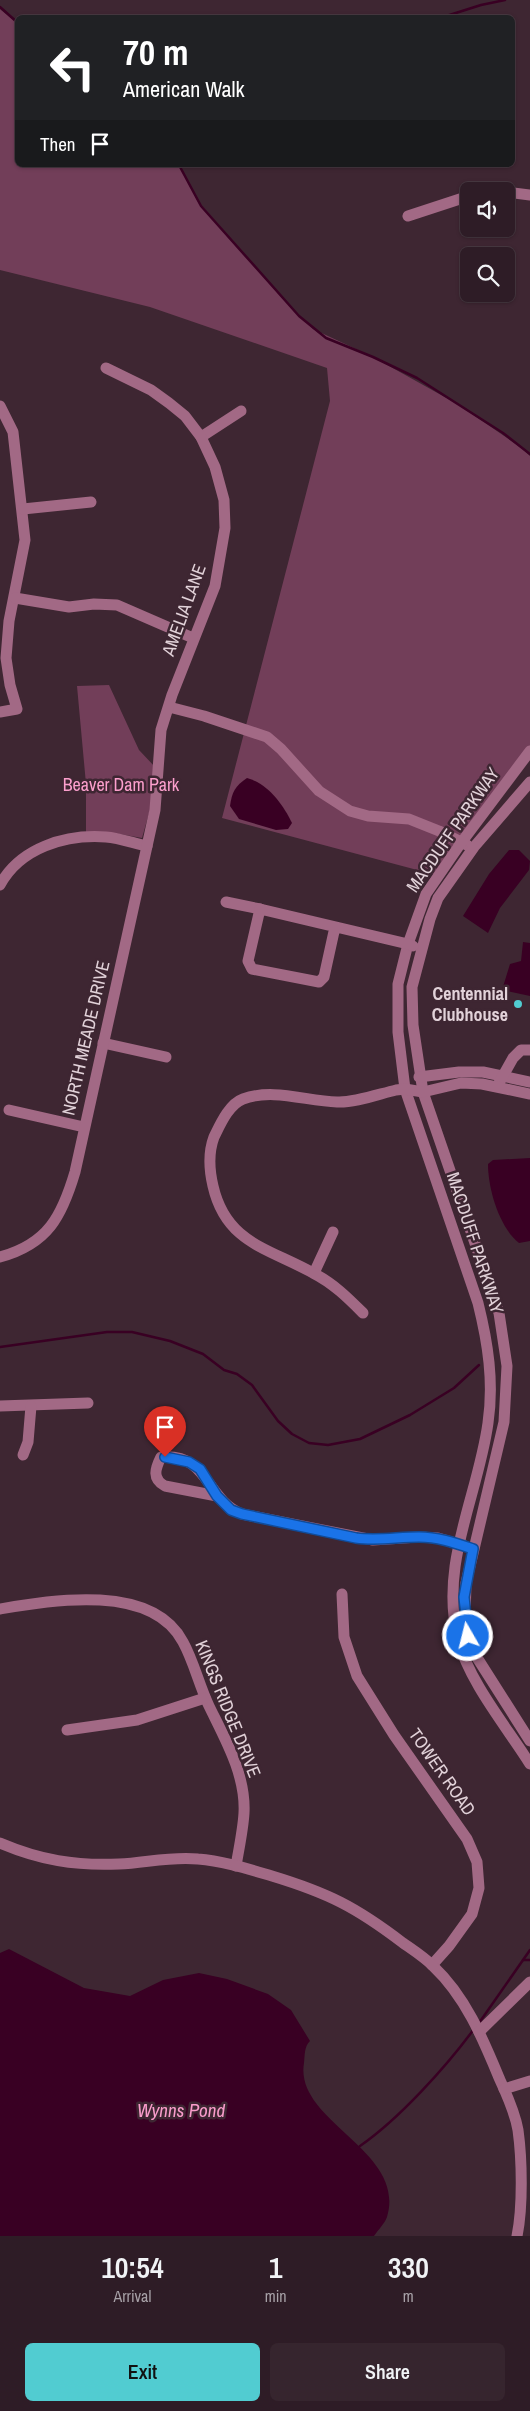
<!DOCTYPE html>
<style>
:root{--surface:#2e1c26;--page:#36252e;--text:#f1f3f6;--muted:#a7a1a7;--line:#493a43;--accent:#51ccd1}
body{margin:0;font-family:"Archivo Narrow",sans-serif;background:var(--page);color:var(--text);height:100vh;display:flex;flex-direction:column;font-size:19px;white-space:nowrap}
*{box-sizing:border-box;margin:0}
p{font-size:16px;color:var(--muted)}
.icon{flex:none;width:28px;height:28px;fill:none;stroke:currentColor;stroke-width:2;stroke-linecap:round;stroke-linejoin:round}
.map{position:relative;height:2236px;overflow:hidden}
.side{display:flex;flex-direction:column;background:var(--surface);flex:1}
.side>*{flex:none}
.banner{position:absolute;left:15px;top:15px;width:500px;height:152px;border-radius:8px;box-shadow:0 1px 4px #0004,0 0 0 1px var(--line);background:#202124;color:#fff;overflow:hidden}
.buttons{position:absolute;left:460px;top:182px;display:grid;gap:10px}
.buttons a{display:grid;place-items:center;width:55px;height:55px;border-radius:8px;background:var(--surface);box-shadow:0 1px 4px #0004,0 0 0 1px var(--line);font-size:25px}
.pin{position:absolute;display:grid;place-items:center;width:42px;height:42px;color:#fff;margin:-51px -21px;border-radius:50% 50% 50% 0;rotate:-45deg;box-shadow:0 0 5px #0007}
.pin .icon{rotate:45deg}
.me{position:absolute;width:55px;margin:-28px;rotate:352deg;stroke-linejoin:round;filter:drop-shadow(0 0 4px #0008)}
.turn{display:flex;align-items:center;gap:18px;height:105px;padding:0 25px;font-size:22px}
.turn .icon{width:65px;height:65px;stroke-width:2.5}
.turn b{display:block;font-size:35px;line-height:42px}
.then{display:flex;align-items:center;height:48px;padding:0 25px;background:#0003;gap:10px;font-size:19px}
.eta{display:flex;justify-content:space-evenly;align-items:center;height:85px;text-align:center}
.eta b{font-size:30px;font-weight:600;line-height:35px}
.button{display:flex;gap:10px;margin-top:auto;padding:10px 25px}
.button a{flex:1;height:58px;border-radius:8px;background:var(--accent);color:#111;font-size:20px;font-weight:600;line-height:58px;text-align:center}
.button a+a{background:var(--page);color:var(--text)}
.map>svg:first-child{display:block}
.green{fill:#723e59}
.water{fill:#390023}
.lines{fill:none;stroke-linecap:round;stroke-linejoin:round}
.stream{stroke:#390023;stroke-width:2.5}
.minor{stroke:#a26985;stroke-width:11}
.route-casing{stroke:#114b97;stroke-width:12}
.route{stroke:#1a73e8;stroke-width:9}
.poi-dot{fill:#51ccd1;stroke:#3e2632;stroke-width:2}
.labels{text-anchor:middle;stroke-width:5;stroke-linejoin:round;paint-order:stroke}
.street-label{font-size:18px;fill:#e2d2d9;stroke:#3e2632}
.park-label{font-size:18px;fill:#fc9fcd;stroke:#3e2632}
.poi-label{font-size:18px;font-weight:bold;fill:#e2d2d9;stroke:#3e2632;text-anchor:end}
.water-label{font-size:19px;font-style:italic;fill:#f99ccb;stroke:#3e2632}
</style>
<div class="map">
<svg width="530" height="2236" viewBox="0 0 530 2236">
<rect width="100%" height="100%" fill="#3e2632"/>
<!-- green -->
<g class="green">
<path d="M0,9L17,23L18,165H179L197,200L283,299L313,329L373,357L459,405L520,447L530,456V748L436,875L222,818L330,401L327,368L150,307L0,270Z"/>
<path d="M109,685L139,750L155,767V792L142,838L114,833L86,835V784L77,686Z"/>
</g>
<!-- water -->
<g class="water">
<path d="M247,778C267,783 283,804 292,823L288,829L276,830L239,819L230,806C232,792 235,786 247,778Z"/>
<path d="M509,850H519L530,861L529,870L500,908L488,933L463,916L489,874Z"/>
<path d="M523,942L530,943V996L502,990L510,964L521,961Z"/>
<path d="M530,1158V1241L519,1243C499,1227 488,1189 488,1164L493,1160Z"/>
<path d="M9,1949L84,1988L130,1996L163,1980L199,1973L227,1979L268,1994L291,2010L310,2041C304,2047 305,2055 304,2063C294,2122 407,2150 387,2217C385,2223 378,2230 374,2236H0V1953Z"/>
</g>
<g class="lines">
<!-- stream -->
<g class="stream">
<path d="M0,7L18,23"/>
<path d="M440,18L481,5L505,0"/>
<path d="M179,165L201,206L299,316L326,338L373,357L417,378L503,433L530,454"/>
<path d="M0,1347L107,1332H132L170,1341L203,1354L224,1370L237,1374L252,1385L278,1421L292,1434L309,1443L328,1445L360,1439L410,1415L454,1388L479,1365"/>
<path d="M523,1960H530"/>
<path d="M479,2023L530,1950"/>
<path d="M360,2146C399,2119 446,2067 474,2029"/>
</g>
<!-- minor -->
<g class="minor">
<path d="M506,192L530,195"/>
<path d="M408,216L469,196"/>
<path d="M0,406L13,432L25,540L9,621L6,658L10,685L17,709L0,712"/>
<path d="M201,437L241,411"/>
<path d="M23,509L91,502"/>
<path d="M15,598L69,607L94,604L117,605L193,638"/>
<path d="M169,707L204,716L267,737L281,749L319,791L350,811L368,816L409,819L439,831L467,845"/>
<path d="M530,751L461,843L426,894L408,944L398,984V1032L405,1089L478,1303C488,1343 494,1382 488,1423C478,1496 439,1564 458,1639C469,1682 506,1726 530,1764"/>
<path d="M530,782L474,847L438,898L430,919L412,987L413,1025L423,1092L499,1313L507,1366L504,1422L466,1583L465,1618L469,1637L476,1656L530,1741"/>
<path d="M0,885C20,848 65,834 106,837C119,838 133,843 147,846"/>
<path d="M226,902L260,909"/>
<path d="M335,927L324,977L319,982L252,969L248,961L260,909L408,944L413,946"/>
<path d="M103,1043L166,1057"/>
<path d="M419,1077L459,1072H483L530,1082"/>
<path d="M499,1083L513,1058L521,1050H530"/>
<path d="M9,1110L84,1127"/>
<path d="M0,1257C48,1244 62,1216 75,1172L155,810L161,730L172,695L215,586L225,528L224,500L215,467L201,437L185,416L169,403L151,390L106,368"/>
<path d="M314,1273L333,1232"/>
<path d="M363,1313C348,1298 333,1283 313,1273C268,1248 226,1243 213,1186C209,1169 208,1153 214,1137C220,1125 229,1104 243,1099C273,1088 306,1101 337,1102C354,1103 379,1094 396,1090L405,1089L423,1092L461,1083L482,1084L530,1094"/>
<path d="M0,1406L88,1403"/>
<path d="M23,1455L28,1442L31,1406"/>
<path d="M217,1496L165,1486C152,1479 155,1469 161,1457C209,1453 205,1499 242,1514L373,1540L418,1537L438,1538L465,1546"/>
<path d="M342,1594L344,1637L357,1676L394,1735L467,1839L477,1862L479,1888L472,1914L449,1946L432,1965"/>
<path d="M0,1609C53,1600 152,1583 183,1642C194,1662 199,1685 209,1706C225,1739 246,1775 244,1813C243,1830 239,1848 236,1866"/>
<path d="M67,1730L137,1720L205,1698"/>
<path d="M0,1843C40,1860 75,1866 119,1864C145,1863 171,1856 198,1859C223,1861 248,1869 272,1876C328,1893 356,1907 403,1943C413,1950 424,1957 433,1966C466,1997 483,2039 500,2080C507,2095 515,2113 518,2130C522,2159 523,2207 517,2236"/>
<path d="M479,2032L530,1982"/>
<path d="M504,2089L530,2081"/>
</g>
</g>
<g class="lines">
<!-- route casing -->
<g class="route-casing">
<path id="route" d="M165,1457L189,1462L200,1469L217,1496L231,1510L242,1514L356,1538C377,1541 398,1537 419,1537C438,1537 455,1543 473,1549L464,1597L468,1636"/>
</g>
<!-- route -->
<use href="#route" class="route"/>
</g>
<!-- markers -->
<circle class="poi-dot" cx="518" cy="1004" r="5"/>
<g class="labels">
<!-- street labels -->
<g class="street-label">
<text transform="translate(184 610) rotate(-70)" y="6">AMELIA LANE</text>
<text transform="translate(453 830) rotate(-55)" y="6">MACDUFF PARKWAY</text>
<text transform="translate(86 1038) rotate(-77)" y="6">NORTH MEADE DRIVE</text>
<text transform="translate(475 1243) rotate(72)" y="6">MACDUFF PARKWAY</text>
<text transform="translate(228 1709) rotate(68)" y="6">KINGS RIDGE DRIVE</text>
<text transform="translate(442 1772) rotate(55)" y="6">TOWER ROAD</text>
</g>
<!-- park labels -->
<g class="park-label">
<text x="121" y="791">Beaver Dam Park</text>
</g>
<!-- poi labels -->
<g class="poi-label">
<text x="508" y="1000">Centennial<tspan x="508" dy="21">Clubhouse</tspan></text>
</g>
<!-- water labels -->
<g class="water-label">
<text x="181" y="2117">Wynns Pond</text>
</g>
</g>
</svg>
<div class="buttons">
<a><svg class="icon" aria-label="sound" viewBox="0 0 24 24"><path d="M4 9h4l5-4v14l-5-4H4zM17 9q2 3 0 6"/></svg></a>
<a><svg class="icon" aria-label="search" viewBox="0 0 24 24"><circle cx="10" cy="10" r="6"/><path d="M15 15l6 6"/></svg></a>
</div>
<div class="pin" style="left:165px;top:1457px;background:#d93025"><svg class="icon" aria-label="arrive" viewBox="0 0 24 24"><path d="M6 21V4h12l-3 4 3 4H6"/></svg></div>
<svg class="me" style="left:468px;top:1636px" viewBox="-20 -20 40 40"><circle r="17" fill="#1a73e8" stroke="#fff" stroke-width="3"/><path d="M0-11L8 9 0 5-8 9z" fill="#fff"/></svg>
<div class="banner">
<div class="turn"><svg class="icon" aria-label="left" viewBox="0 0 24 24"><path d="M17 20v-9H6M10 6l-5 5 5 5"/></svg><div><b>70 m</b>American Walk</div></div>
<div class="then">Then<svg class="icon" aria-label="arrive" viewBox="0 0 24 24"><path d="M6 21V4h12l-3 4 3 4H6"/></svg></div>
</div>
</div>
<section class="side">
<div class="eta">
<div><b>10:54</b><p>Arrival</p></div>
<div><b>1</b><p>min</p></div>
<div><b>330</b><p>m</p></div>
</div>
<div class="button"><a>Exit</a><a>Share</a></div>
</section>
